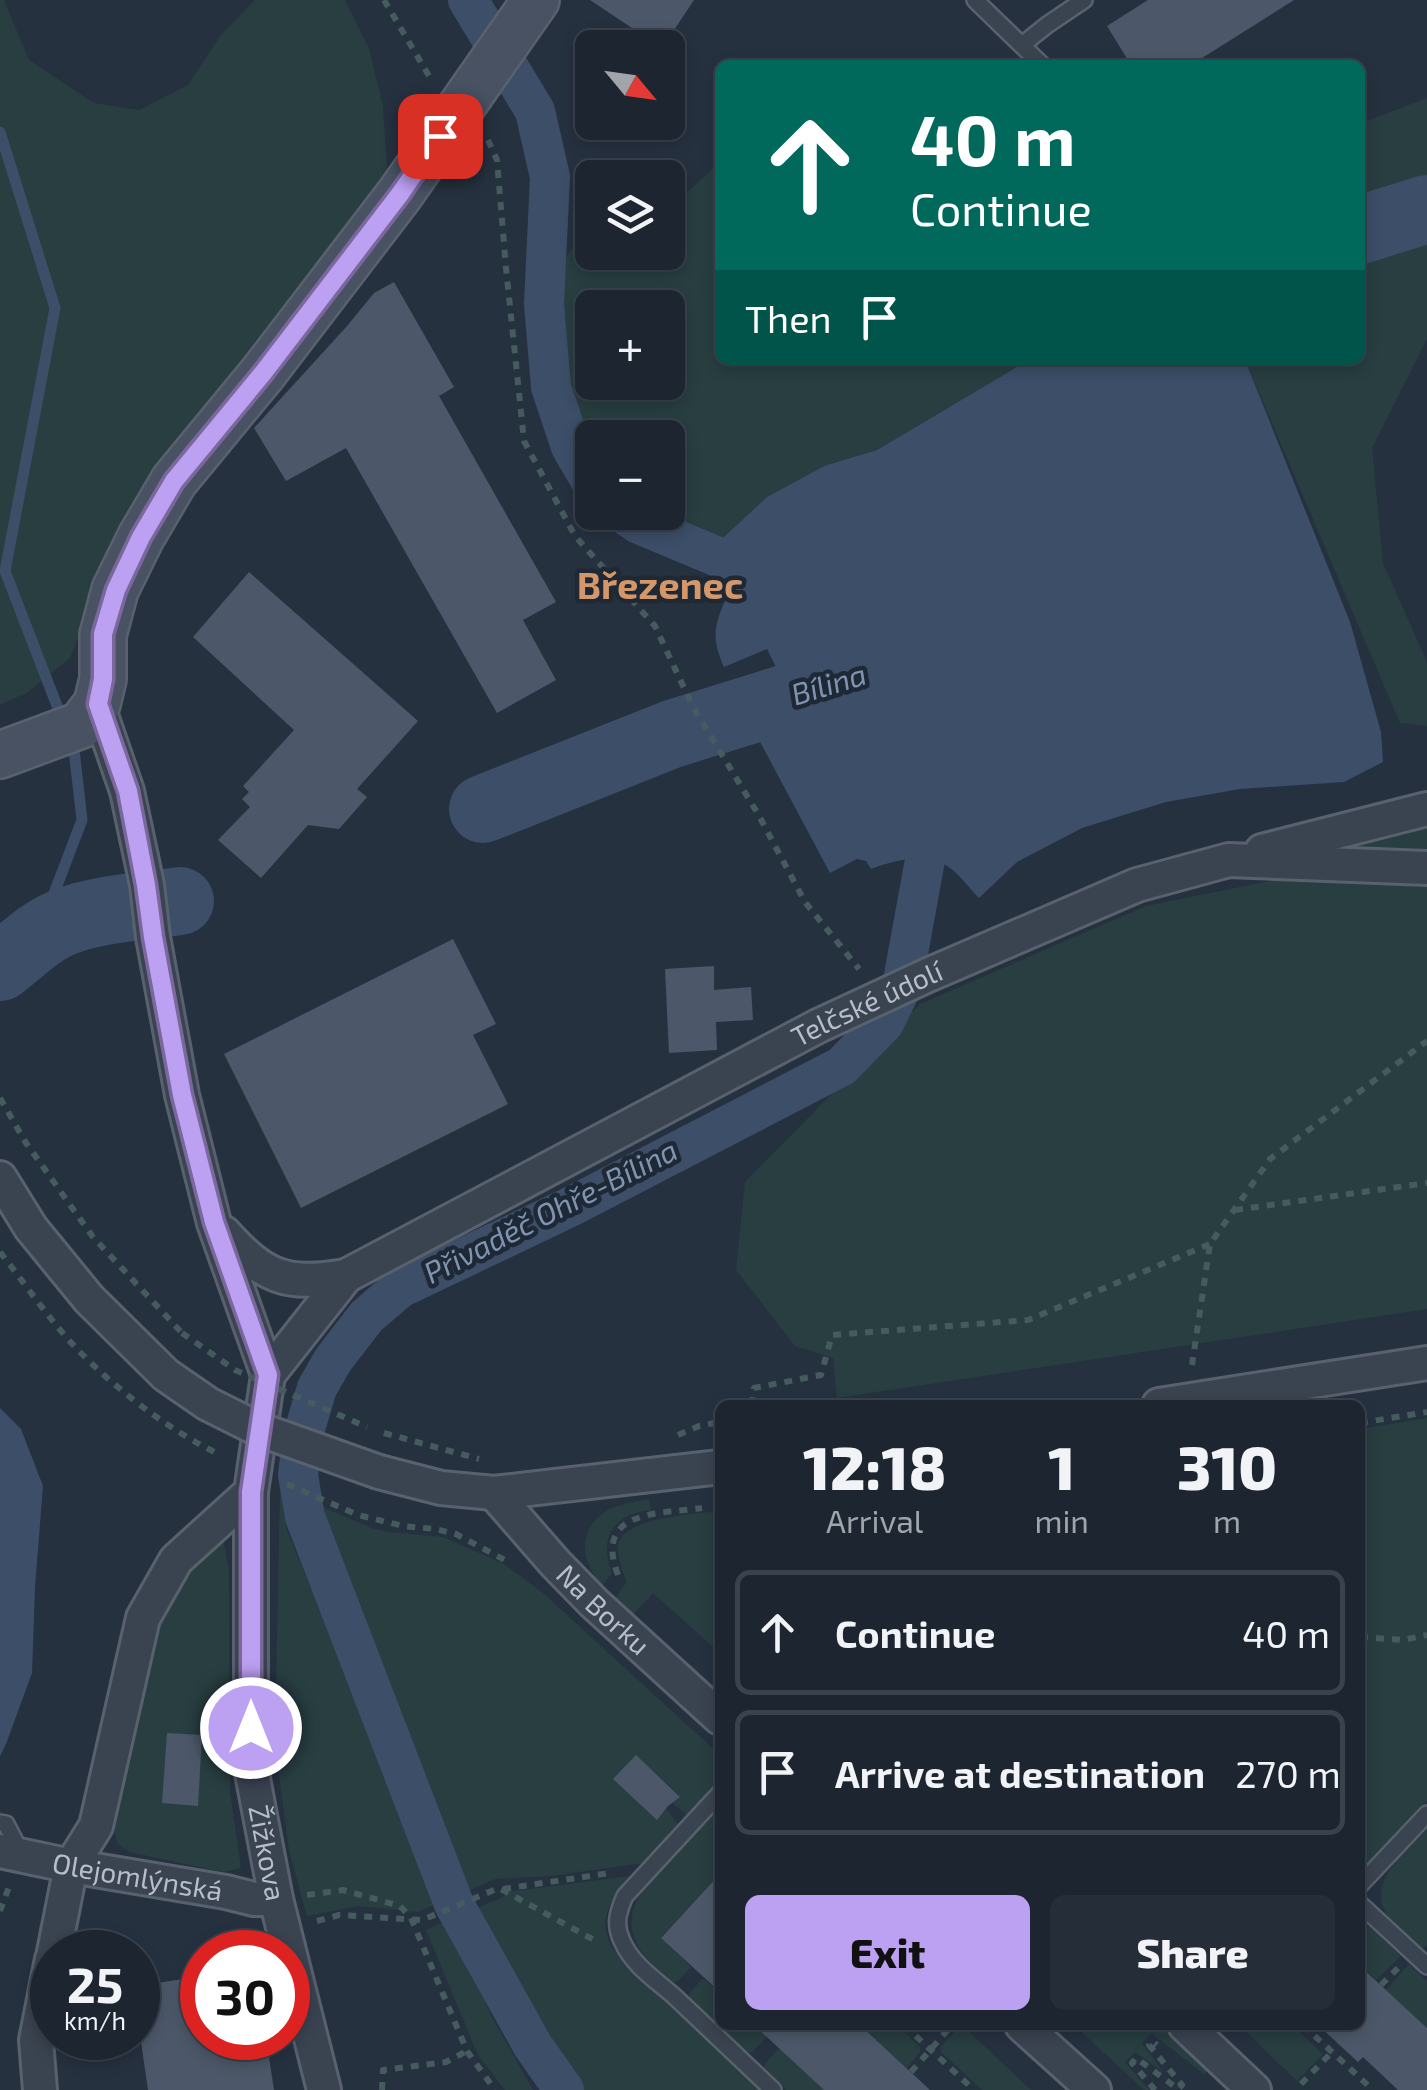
<!DOCTYPE html>
<meta charset="utf-8">
<style>
:root{--surface:#1c2530;--page:#252d38;--text:#f1f3f6;--muted:#a0a5ab;--line:#3a424c;--accent:#bca0f2}
body{margin:0;font-family:"Exo 2",sans-serif;background:var(--page);color:var(--text);height:100vh;display:flex;flex-direction:column;font-size:38px;white-space:nowrap}
*{box-sizing:border-box;margin:0}
p{font-size:32px;color:var(--muted)}
.icon{flex:none;width:55px;height:55px;fill:none;stroke:currentColor;stroke-width:2;stroke-linecap:round;stroke-linejoin:round}
.map{position:relative;flex:1;overflow:hidden}
.details{position:absolute;left:715px;top:1400px;width:650px;height:630px;display:flex;flex-direction:column;background:var(--surface);border-radius:15px;box-shadow:0 5px 15px #0003,0 0 0 2px var(--line)}
.details>*{flex:none}
.hud{position:absolute;left:715px;top:60px;width:650px;height:305px;border-radius:15px;box-shadow:0 5px 15px #0003,0 0 0 2px var(--line);background:#00695c;color:#fff;overflow:hidden}
.needle{width:65px;rotate:119deg}
.buttons{position:absolute;left:575px;top:30px;display:grid;gap:20px}
.buttons a{display:grid;place-items:center;width:110px;height:110px;border-radius:15px;background:var(--surface);box-shadow:0 5px 15px #0003,0 0 0 2px var(--line);font-size:50px}
.speed{position:absolute;left:30px;top:1930px;display:flex;gap:20px;font-size:50px;font-weight:700;text-align:center}
.speed>*{display:grid;place-content:center;width:130px;height:130px;border-radius:50%;background:var(--surface);box-shadow:0 5px 15px #0003,0 0 0 2px var(--line);line-height:1}
.speed small{font-size:25px;font-weight:400}
.speed .limit{border:15px solid #d22;background:#fff;color:#111}
.pin{position:absolute;display:grid;place-items:center;width:85px;height:85px;color:#fff;margin:-42px;border-radius:20px;box-shadow:0 5px 15px #0006}
.me{position:absolute;width:110px;margin:-55px;rotate:0deg;stroke-linejoin:round;filter:drop-shadow(0 0 8px #0008)}
.turn{display:flex;align-items:center;gap:35px;height:210px;padding:0 30px;font-size:45px}
.turn .icon{width:130px;height:130px;stroke-width:2.5}
.turn b{display:block;font-size:70px;line-height:85px}
.then{display:flex;align-items:center;height:95px;padding:0 30px;background:#0003;gap:20px;font-size:38px}
.eta{display:flex;justify-content:space-evenly;align-items:center;height:170px;text-align:center}
.eta b{font-size:60px;font-weight:800;line-height:70px}
.cta{display:flex;gap:20px;margin-top:auto;padding:20px 30px}
.cta a{flex:1;height:115px;border-radius:15px;background:var(--accent);color:#111;font-size:40px;font-weight:800;line-height:115px;text-align:center}
.cta a+a{background:var(--page);color:var(--text)}
ul{padding:0;list-style:none}
li{display:flex;align-items:center;gap:30px;height:125px;margin:0 20px 15px;padding:0 10px;border:5px solid var(--line);border-radius:15px}
li div{flex:1}
li b{display:block;font-size:38px}
li em{font-style:normal}
.map>svg:first-child{display:block}
.green{fill:#283e41;fill-rule:evenodd}
.water{fill:#3c4e68}
.lines{fill:none;stroke-linecap:round;stroke-linejoin:round}
.stream{stroke:#3c4e68;stroke-width:11}
.canal{stroke:#3c4e68;stroke-width:40}
.river{stroke:#3c4e68;stroke-width:68}
.building{fill:#4c5869}
.lane-casing{stroke:#58616d;stroke-width:20}
.street-casing{stroke:#58616d;stroke-width:38}
.secondary-casing{stroke:#58616d;stroke-width:50}
.path{stroke:#465b5e;stroke-width:6;stroke-dasharray:8 8;stroke-linecap:butt}
.lane{stroke:#3a4350;stroke-width:15}
.street{stroke:#3a4350;stroke-width:32}
.secondary{stroke:#485263;stroke-width:45}
.street-bridge-casing{stroke:#58616d;stroke-width:38;stroke-linecap:butt}
.path-bridge{stroke:#465b5e;stroke-width:6;stroke-dasharray:8 8;stroke-linecap:butt}
.street-bridge{stroke:#3a4350;stroke-width:32}
.route-casing{stroke:#7a689d;stroke-width:25}
.route{stroke:#bca0f2;stroke-width:18}
.labels{text-anchor:middle;stroke-width:9;stroke-linejoin:round;paint-order:stroke}
.street-label{font-size:28px;fill:#b7beca;stroke:#1f2835}
.water-label{font-size:30px;font-style:italic;fill:#7f94b1;stroke:#1f2835}
.district-label{font-size:38px;font-weight:bold;fill:#d49769;stroke:#1f2835}
</style>
<div class="map">
<svg width="1427" height="2090" viewBox="0 0 1427 2090">
<rect width="100%" height="100%" fill="#263140"/>
<!-- green -->
<g class="green">
<path d="M0,0H4L29,60L94,103L139,110L188,85L221,35L255,0H345L369,49L383,107L388,182L100,583L70,658L28,692L0,705Z"/>
<path d="M1427,98V339L1372,448L1383,563L1427,662V726L1400,723L1245,360H1360V124Z"/>
<path d="M720,161V360H1032L877,450L824,466L767,497L713,547L654,524L635,513L668,512V438H592V463L573,427L557,379L551,285L592,213V252H668V211ZM592,308H668V382H592Z"/>
<path d="M1427,826V857L1330,849Z"/>
<path d="M1285,878L1427,886V1309L837,1398L833,1358L795,1346L736,1270L745,1182L920,1004L1146,906Z"/>
<path d="M1427,1418V1801L1364,1867L1360,1868V1429Z"/>
<path d="M280,1489L287,1530L438,1903L418,1912L358,1906L307,1916L289,1850L275,1745Z"/>
<path d="M649,1499L651,1510C613,1514 598,1538 612,1573L602,1586C583,1565 576,1533 602,1514C615,1504 633,1502 649,1499Z"/>
<path d="M318,1505L371,1528L389,1532L443,1537L504,1564L543,1593L720,1755V1779L687,1815L672,1803L678,1794L636,1756L657,1818L666,1809L679,1825L643,1863L551,1876L495,1879L466,1892L325,1541Z"/>
<path d="M720,1511V1653L653,1593L633,1615L615,1598L627,1582C623,1571 616,1555 618,1544C625,1517 696,1514 720,1511Z"/>
<path d="M224,1543L229,1571L230,1792L241,1868L223,1872L129,1852L117,1843L114,1827L146,1640L179,1579L213,1545Z"/>
<path d="M720,1805V1896L709,1887L661,1937L691,1967L678,1981L673,1982C662,1972 647,1961 639,1948C631,1934 629,1917 636,1902C648,1875 698,1829 720,1805Z"/>
<path d="M1427,1829V1945L1422,1949C1412,1940 1400,1932 1392,1922C1362,1884 1403,1855 1427,1829Z"/>
<path d="M630,1876C615,1894 598,1917 609,1941C612,1948 619,1955 623,1961L760,2090H584L544,2033L475,1909L503,1897L507,1892Z"/>
<path d="M1360,1918L1401,1956L1376,1980L1360,1965Z"/>
<path d="M448,1920L493,2019L533,2090H505L478,2055L426,1930Z"/>
<path d="M1409,1964L1427,1981V2028L1386,1990Z"/>
<path d="M703,1978L720,1993V2025H765L767,2037L752,2052H746L689,1999V1994Z"/>
<path d="M860,2025H897L920,2047V2052L907,2068Z"/>
<path d="M962,2025L1031,2090H982L941,2052L940,2047Z"/>
<path d="M1074,2025H1161L1208,2070L1204,2074L1151,2033L1142,2043L1163,2072L1135,2052L1125,2062L1149,2090H1144Z"/>
<path d="M1239,2025H1292L1323,2054L1297,2081Z"/>
<path d="M779,2048L824,2090H786L764,2069L765,2064Z"/>
</g>
<!-- water -->
<g class="water">
<path d="M1029,360H1245L1350,622L1381,732L1383,762L1344,782L1240,789L1166,802L1082,828L1017,862L979,898C970,889 961,876 950,868C928,852 895,860 871,869L866,861L857,859L830,873L758,738L876,690L868,661L736,695L735,690L777,669L767,649L724,667C710,636 715,623 728,594L708,560L713,547L767,497L824,466L877,450Z"/>
<path d="M0,1408L21,1429L43,1486L35,1587L32,1673L6,1744L0,1756Z"/>
</g>
<g class="lines">
<!-- stream -->
<g class="stream">
<path d="M0,132L55,308L5,571L64,724"/>
<path d="M37,938L82,820L74,750L70,741"/>
</g>
<!-- canal -->
<g class="canal">
<path d="M468,0L535,111L550,177L544,304L551,387L571,447L592,483"/>
<path d="M621,512L639,524L718,557L756,581"/>
<path d="M564,2090L533,2046L454,1904L305,1517L298,1475L302,1439L317,1388L333,1360L367,1316L400,1288L570,1207L842,1066L884,1023L902,986L925,860L916,808"/>
</g>
<!-- river -->
<g class="river">
<path d="M1360,230L1427,209"/>
<path d="M483,809L672,734L890,666L940,611"/>
<path d="M0,967C20,952 40,931 64,922C100,908 142,907 180,901"/>
</g>
</g>
<!-- building -->
<g class="building">
<path d="M590,0H694L662,48Z"/>
<path d="M1148,0H1294L1191,65H1131L1107,26Z"/>
<path d="M394,282L454,387L439,396L556,602L523,620L556,680L497,713L346,448L286,481L254,428L348,325L374,293Z"/>
<path d="M249,572L418,721L357,789L367,797L339,829L308,825L261,878L218,840L250,807L242,799L249,792L243,786L294,730L193,637Z"/>
<path d="M453,939L496,1024L473,1035L508,1104L301,1208L224,1054Z"/>
<path d="M714,966V990L751,987L753,1020L716,1022L717,1050L669,1053L665,969Z"/>
<path d="M167,1733L202,1735L198,1806L162,1803Z"/>
<path d="M636,1755L680,1797L668,1806L657,1820L613,1779Z"/>
<path d="M720,1874V1992L661,1938Z"/>
<path d="M1360,1966L1427,2028V2090H1398L1363,2057L1358,2062L1318,2025H1360Z"/>
<path d="M202,1976V2038H266L274,2090H148L138,2021V1986Z"/>
<path d="M754,2025H860L930,2090H824Z"/>
</g>
<g class="lines">
<!-- lane casing -->
<g class="lane-casing">
<g id="lane">
<path d="M975,0L1042,65"/>
<path d="M1022,45L1047,25L1084,0"/>
<path d="M720,1793L625,1896C618,1912 614,1924 622,1941C633,1966 656,1980 675,1997C708,2028 740,2059 773,2090"/>
<path d="M0,1823L6,1824L22,1855"/>
<path d="M1360,1885L1427,1814"/>
<path d="M1360,1904L1427,1966"/>
</g>
</g>
<!-- street casing -->
<g class="street-casing">
<g id="street">
<path id="s1" d="M97,704L127,791L147,885L153,937L182,1095L214,1223L268,1375L251,1492V1768L276,1899L324,2090"/>
<path d="M1262,851L1427,809"/>
<path d="M0,1178L31,1228L89,1299L166,1375"/>
<path d="M224,1233C265,1278 285,1286 346,1276L268,1375"/>
<path id="s2" d="M346,1276L818,1026L928,975L1137,885L1229,860L1427,868"/>
<path d="M1159,1405L1427,1363"/>
<path d="M379,1472L441,1488L494,1493L720,1467"/>
<path id="s3" d="M494,1493L555,1563L594,1603L720,1718"/>
<path id="s4" d="M0,1851L71,1866L226,1892L254,1899H276"/>
<path d="M54,1952L71,1866L96,1826L143,1618L176,1560L251,1492"/>
<path d="M1022,2025L1094,2090"/>
<path d="M1185,2025L1254,2090"/>
<path d="M40,2090L36,2040L52,1959"/>
</g>
</g>
<!-- secondary casing -->
<g class="secondary-casing">
<path id="secondary" d="M0,755L81,725L97,704L103,679V635L115,590L141,537L174,481L263,373L400,194L536,0"/>
</g>
<!-- path -->
<g class="path">
<path d="M384,0L432,81"/>
<path d="M488,140L497,160L506,268L524,441L575,536L655,626L693,707L758,814L805,902L859,969"/>
<path d="M0,1098L26,1143L93,1237L182,1333"/>
<path d="M1235,1210L1427,1183"/>
<path d="M0,1252C19,1276 37,1302 57,1326C94,1373 167,1431 221,1455"/>
<path d="M1192,1365L1210,1244L1270,1159L1427,1041"/>
<path d="M752,1405L754,1388L821,1375L832,1335L1028,1320L1210,1244"/>
<path d="M1360,1423L1427,1412"/>
<path d="M678,1435L699,1426L720,1422"/>
<path d="M287,1484L358,1515L403,1526L435,1529L456,1534L505,1560"/>
<path d="M618,1575C593,1510 658,1514 702,1508"/>
<path d="M1360,1637L1403,1640L1427,1635"/>
<path d="M503,1889L610,1873"/>
<path d="M307,1895L343,1890L400,1906L411,1918L467,2051L495,2090"/>
<path d="M0,1911L10,1884"/>
<path d="M317,1921L339,1915L422,1920L499,1888L594,1940"/>
<path d="M1381,1985L1398,1968"/>
<path d="M904,2025L974,2090"/>
<path d="M1303,2025L1373,2090"/>
<path d="M911,2072L952,2025"/>
<path d="M1301,2084L1332,2052"/>
<path d="M382,2090L383,2070L446,2062L467,2051"/>
<path d="M1155,2090L1132,2063L1136,2058L1178,2089L1182,2085L1149,2045L1152,2041L1157,2045"/>
</g>
<!-- lane -->
<use href="#lane" class="lane"/>
<!-- street -->
<use href="#street" class="street"/>
<!-- secondary -->
<use href="#secondary" class="secondary"/>
<!-- street-bridge casing -->
<g class="street-bridge-casing">
<path id="street-bridge" d="M166,1375L208,1404L258,1429L379,1472"/>
</g>
<!-- path-bridge -->
<g class="path-bridge">
<path d="M182,1333L235,1370L367,1427"/>
<path d="M384,1433L479,1459"/>
</g>
<!-- street-bridge -->
<use href="#street-bridge" class="street-bridge"/>
</g>
<g class="lines">
<!-- route casing -->
<g class="route-casing">
<path id="route" d="M251,1728V1492L268,1375L214,1222L182,1095L153,937L146,885L128,791L98,704L103,679V634L116,590L141,537L174,481L263,373L400,194L440,136"/>
</g>
<!-- route -->
<use href="#route" class="route"/>
</g>
<g class="labels">
<!-- street labels -->
<g class="street-label">
<text dy="10" stroke="none"><textPath href="#s2" startOffset="588">Telčské údolí</textPath></text>
<text dy="10" stroke="none"><textPath href="#s3" startOffset="160">Na Borku</textPath></text>
<text dy="10" stroke="none"><textPath href="#s1" startOffset="1175">Žižkova</textPath></text>
<text dy="10" stroke="none"><textPath href="#s4" startOffset="140">Olejomlýnská</textPath></text>
</g>
<!-- water labels -->
<g class="water-label">
<text transform="translate(829 685) rotate(-17)" y="10">Bílina</text>
<text transform="translate(551 1212) rotate(-27)" y="10">Přivaděč Ohře-Bílina</text>
</g>
<!-- district labels -->
<g class="district-label">
<text x="660" y="599">Březenec</text>
</g>
</g>
</svg>
<div class="buttons">
<a><svg class="needle" viewBox="-14 -14 28 28"><path d="M0-13l5 13h-10z" fill="#e53935"/><path d="M0 13l5-13h-10z" fill="#a0a5ab"/></svg></a>
<a><svg class="icon" aria-label="layers" viewBox="0 0 24 24"><path d="M12 4l9 5-9 5-9-5zM3 14l9 5 9-5"/></svg></a>
<a>+</a>
<a>−</a>
</div>
<div class="speed"><div>25<small>km/h</small></div><div class="limit">30</div></div>
<div class="pin" style="left:440px;top:136px;background:#d93025"><svg class="icon" aria-label="arrive" viewBox="0 0 24 24"><path d="M6 21V4h12l-3 4 3 4H6"/></svg></div>
<svg class="me" style="left:251px;top:1728px" viewBox="-20 -20 40 40"><circle r="17" fill="#bca0f2" stroke="#fff" stroke-width="3"/><path d="M0-11L8 9 0 5-8 9z" fill="#fff"/></svg>
<div class="hud">
<div class="turn"><svg class="icon" aria-label="ahead" viewBox="0 0 24 24"><path d="M12 20V5M6 11l6-6 6 6"/></svg><div><b>40 m</b>Continue</div></div>
<div class="then">Then<svg class="icon" aria-label="arrive" viewBox="0 0 24 24"><path d="M6 21V4h12l-3 4 3 4H6"/></svg></div>
</div>
<section class="details">
<div class="eta">
<div><b>12:18</b><p>Arrival</p></div>
<div><b>1</b><p>min</p></div>
<div><b>310</b><p>m</p></div>
</div>
<ul>
<li><svg class="icon" aria-label="ahead" viewBox="0 0 24 24"><path d="M12 20V5M6 11l6-6 6 6"/></svg><div><b>Continue</b></div><em>40 m</em></li>
<li><svg class="icon" aria-label="arrive" viewBox="0 0 24 24"><path d="M6 21V4h12l-3 4 3 4H6"/></svg><div><b>Arrive at destination</b></div><em>270 m</em></li>
</ul>
<div class="cta"><a>Exit</a><a>Share</a></div>
</section>
</div>
